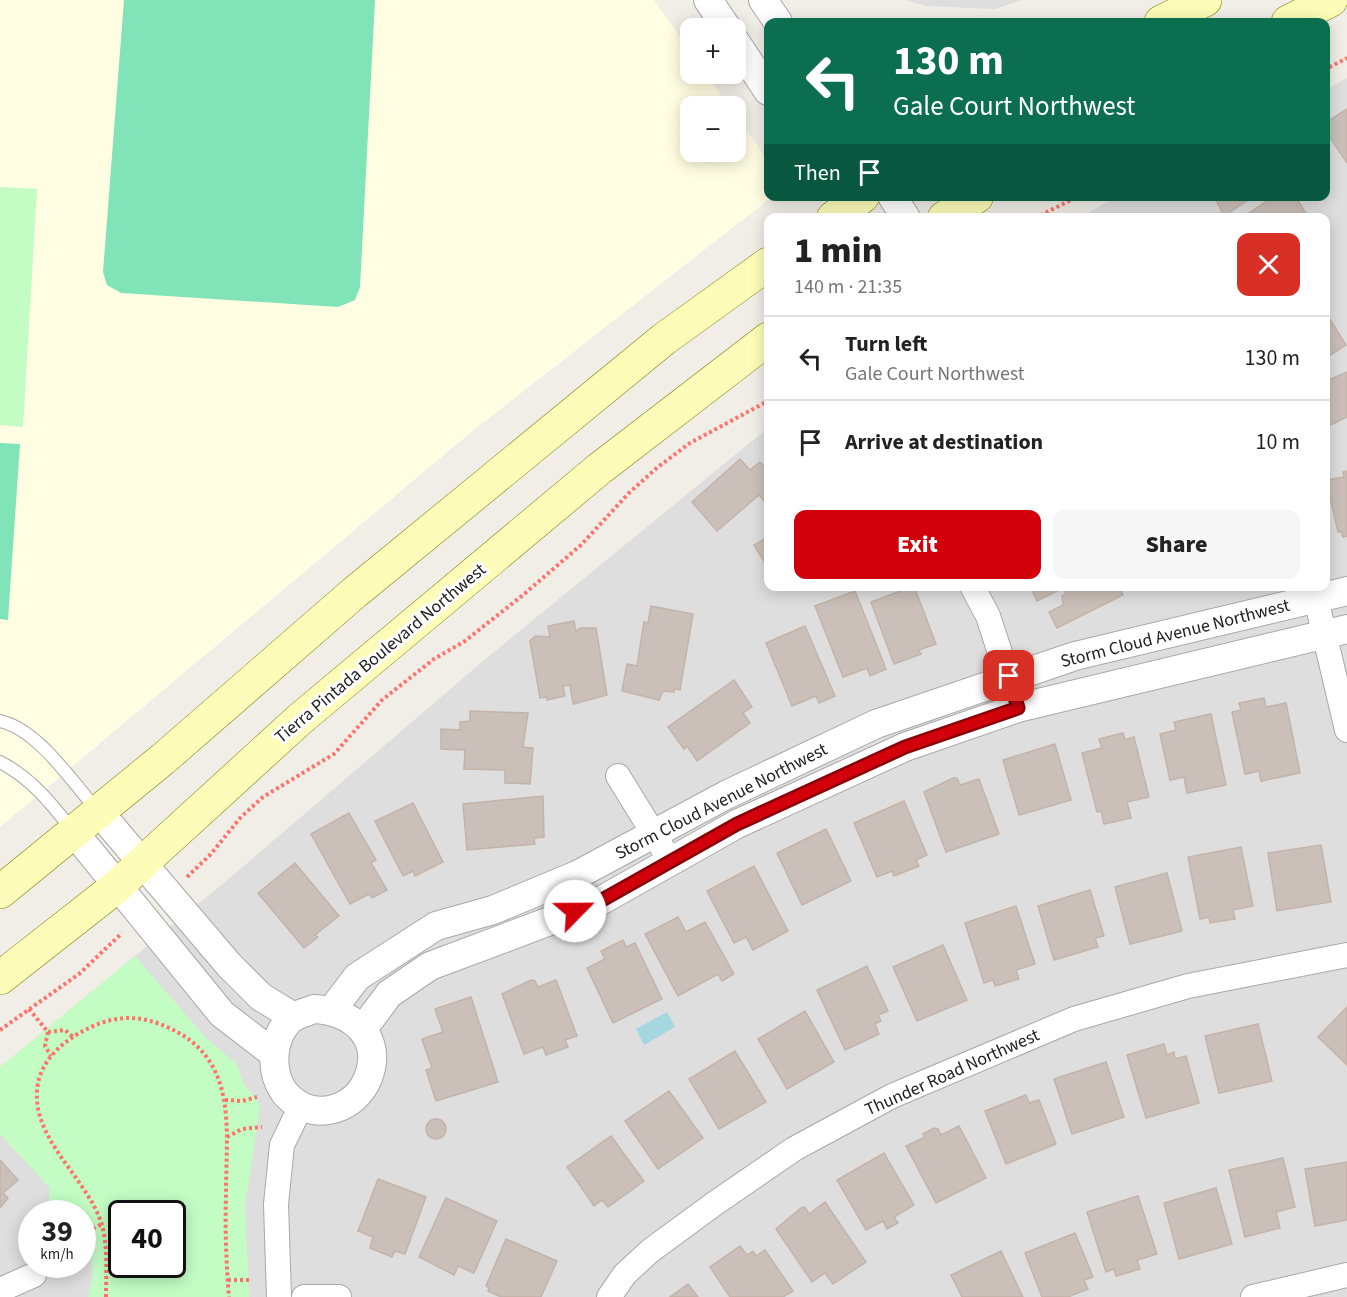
<!DOCTYPE html>
<meta charset="utf-8">
<style>
:root{--surface:#fff;--page:#f6f6f6;--text:#222;--muted:#767676;--line:#e0e0e0;--accent:#d1000b}
body{margin:0;font-family:"Source Sans 3",sans-serif;background:var(--page);color:var(--text);height:100vh;display:flex;flex-direction:column;font-size:22px;white-space:nowrap}
*{box-sizing:border-box;margin:0}
p{font-size:20px;color:var(--muted)}
.icon{flex:none;width:33px;height:33px;fill:none;stroke:currentColor;stroke-width:2;stroke-linecap:round;stroke-linejoin:round}
.map{position:relative;flex:1;overflow:hidden}
.drawer{position:absolute;left:764px;top:213px;width:566px;height:378px;display:flex;flex-direction:column;background:var(--surface);border-radius:12px;box-shadow:0 3px 15px #0003}
.drawer>*{flex:none}
.guide{position:absolute;left:764px;top:18px;width:566px;height:183px;border-radius:12px;box-shadow:0 3px 15px #0003;background:#0b6e4f;color:#fff;overflow:hidden}
.controls{position:absolute;left:680px;top:18px;display:grid;gap:12px}
.controls a{display:grid;place-items:center;width:66px;height:66px;border-radius:12px;background:var(--surface);box-shadow:0 3px 15px #0003;font-size:30px}
.speed{position:absolute;left:18px;top:1200px;display:flex;gap:12px;font-size:30px;font-weight:700;text-align:center}
.speed>*{display:grid;place-content:center;width:78px;height:78px;border-radius:50%;background:var(--surface);box-shadow:0 3px 15px #0003;line-height:1}
.speed small{font-size:15px;font-weight:400}
.speed .limit{border:3px solid #111;border-radius:9px;background:#fff;color:#111}
.pin{position:absolute;display:grid;place-items:center;width:51px;height:51px;color:#fff;margin:-26px;border-radius:12px;box-shadow:0 3px 9px #0006}
.me{position:absolute;width:66px;margin:-33px;rotate:67deg;stroke-linejoin:round;filter:drop-shadow(0 0 4px #0008)}
.turn{display:flex;align-items:center;gap:21px;height:126px;padding:0 30px;font-size:27px}
.turn .icon{width:78px;height:78px;stroke-width:2.5}
.turn b{display:block;font-size:42px;line-height:51px}
.then{display:flex;align-items:center;height:57px;padding:0 30px;background:#0003;gap:12px;font-size:22px}
.round{display:grid;place-items:center;flex:none;width:63px;height:63px;border-radius:12px;background:var(--page)}
.head{display:flex;align-items:center;justify-content:space-between;height:102px;padding:0 30px}
h1{font-size:36px;font-weight:800;line-height:45px}
.action{display:flex;gap:12px;margin-top:auto;padding:12px 30px}
.action a{flex:1;height:69px;border-radius:12px;background:var(--accent);color:#fff;font-size:24px;font-weight:800;line-height:69px;text-align:center}
.action a+a{background:var(--page);color:var(--text)}
ul{padding:0;list-style:none}
li{display:flex;align-items:center;gap:18px;height:84px;padding:0 30px;border-top:2px solid var(--line)}
li div{flex:1}
li b{display:block;font-size:22px}
li em{font-style:normal}
.map>svg:first-child{display:block}
.residential{fill:#dfdede;fill-rule:evenodd}
.education{fill:#fffee2}
.park{fill:#c3fdc4;fill-rule:evenodd}
.pitch{fill:#81e4b9}
.water{fill:#a5d7e1}
.building{fill:#cac0b9;stroke:#c4b3a8;stroke-width:1.5}
.lines{fill:none;stroke-linecap:round;stroke-linejoin:round}
.service-casing{stroke:#a8a8a8;stroke-width:14}
.minor-casing{stroke:#a8a8a8;stroke-width:26}
.tertiary-casing{stroke:#a8a8a8;stroke-width:30}
.secondary-casing{stroke:#787f00;stroke-width:34}
.path{stroke:#ff726a;stroke-width:4;stroke-dasharray:3 3;stroke-linecap:butt}
.service{stroke:#fff;stroke-width:12}
.minor{stroke:#fff;stroke-width:24}
.tertiary{stroke:#fff;stroke-width:28}
.secondary{stroke:#fdfdb9;stroke-width:33}
.route-casing{stroke:#880007;stroke-width:15}
.route{stroke:#d1000b;stroke-width:10}
.labels{text-anchor:middle;stroke-width:6;stroke-linejoin:round;paint-order:stroke}
.street-label{font-size:18px;fill:#212121;stroke:#fff}
</style>
<div class="map">
<svg width="1347" height="1297" viewBox="0 0 1347 1297">
<rect width="100%" height="100%" fill="#f1ede7"/>
<!-- residential -->
<g class="residential">
<path d="M905,0H1022L995,9L926,6Z"/>
<path d="M1347,78V1297H0V1067L231,877L489,656L768,428V586H1324V218L1080,217L1117,197L1324,196L1325,90ZM32,1214H82V1264H32ZM122,1214H172V1264H122Z"/>
</g>
<!-- education -->
<path class="education" d="M0,0H654L690,51V74H706L729,106H690V152H735V114L768,161V196L772,197L475,429L0,827Z"/>
<!-- park -->
<g class="park">
<path d="M0,187L37,189L23,427L0,425Z"/>
<path d="M135,956L206,1038L236,1063L245,1086L257,1100L260,1109L245,1204L249,1297H88L93,1276L91,1256L83,1242L82,1214L48,1213L50,1188L0,1134V1067ZM122,1214H172V1264H122Z"/>
</g>
<!-- pitch -->
<g class="pitch">
<path d="M124,0H375L360,287L355,300L338,307L121,293L107,285L103,272Z"/>
<path d="M0,443L20,444L8,620L0,619Z"/>
</g>
<!-- water -->
<path class="water" d="M667,1012L675,1027L644,1045L636,1029Z"/>
<!-- building -->
<g class="building">
<path d="M1347,109V163L1324,129V124Z"/>
<path d="M1214,196H1254L1224,216Z"/>
<path d="M1274,196H1295L1309,218H1242Z"/>
<path d="M1324,310L1346,345L1324,359Z"/>
<path d="M1347,372V417L1324,428V382Z"/>
<path d="M740,459L750,470L760,462L766,468L768,467V505L759,495L717,531L692,502Z"/>
<path d="M1347,471V536L1343,537L1341,531L1338,532L1326,480L1344,477L1343,472Z"/>
<path d="M768,537V568L754,545Z"/>
<path d="M914,586L936,644L919,650L921,654L894,664L871,602Z"/>
<path d="M1030,586H1119L1123,595L1057,628L1049,612L1063,605L1062,596L1066,594L1063,588L1037,601Z"/>
<path d="M855,591L886,669L870,676L867,668L843,677L815,606Z"/>
<path d="M651,606L693,614L680,690L674,689V692L663,691L659,700L622,691L627,664L637,666L644,622L648,623Z"/>
<path d="M574,621L576,632L580,628H596L607,695L573,704L570,685L563,686L565,696L547,700V697L540,698L530,641L535,636L550,637L548,626Z"/>
<path d="M805,626L835,696L819,703L816,696L792,706L766,643Z"/>
<path d="M734,680L752,707L743,713L750,723L697,761L687,746L684,749L668,727Z"/>
<path d="M1264,698L1266,707L1286,703L1300,773L1261,781L1259,771L1245,774L1232,712L1241,710L1239,703Z"/>
<path d="M470,711L528,713L523,747L533,748L530,784L505,783V770L464,769L465,750L441,749V729L460,730V722L470,721Z"/>
<path d="M1211,714L1226,785L1187,793L1184,777L1170,780L1160,734L1176,730L1174,722Z"/>
<path d="M1123,733L1125,740L1134,737L1149,797L1127,802L1131,818L1104,824L1101,811L1097,812L1082,753L1102,748L1099,739Z"/>
<path d="M1055,744L1071,800L1019,815L1003,760Z"/>
<path d="M953,778H957L960,785L979,779L999,834L946,852L924,792Z"/>
<path d="M543,796L544,837L534,838L535,844L467,850L463,804Z"/>
<path d="M904,801L927,855L916,860L919,866L894,876L892,871L877,877L854,823Z"/>
<path d="M413,803L443,862L415,876L413,871L403,876L375,821Z"/>
<path d="M349,813L376,860L371,863L387,890L372,898L369,894L350,904L311,834Z"/>
<path d="M826,829L851,881L802,905L777,853Z"/>
<path d="M1321,845L1331,902L1277,911L1268,853Z"/>
<path d="M1241,847L1253,906L1233,910L1235,919L1210,923L1209,917L1200,919L1188,857Z"/>
<path d="M295,863L339,916L315,935L318,937L304,948L258,893Z"/>
<path d="M754,866L788,931L753,950L746,937L734,943L707,891Z"/>
<path d="M1167,873L1182,931L1130,944L1115,887Z"/>
<path d="M1090,890L1104,936L1095,938L1098,947L1054,960L1038,906Z"/>
<path d="M1016,906L1035,964L1016,970L1019,979L995,986L993,980L984,983L965,923Z"/>
<path d="M678,917L686,932L705,922L734,974L722,981L718,974L678,996L645,934Z"/>
<path d="M623,940L626,947L635,943L662,999L613,1023L587,968L605,959L601,951Z"/>
<path d="M943,945L967,1000L917,1021L893,967Z"/>
<path d="M867,966L888,1011L878,1015L881,1021L875,1024L879,1034L845,1050L817,990Z"/>
<path d="M531,980L535,981L538,987L556,980L577,1036L565,1040L568,1047L546,1055L543,1047L524,1054L502,994Z"/>
<path d="M471,997L498,1082L436,1101L426,1070L432,1068L422,1039L443,1032L435,1009Z"/>
<path d="M1347,1007V1065L1318,1037Z"/>
<path d="M805,1011L834,1062L787,1089L758,1039Z"/>
<path d="M1258,1024L1272,1081L1219,1093L1205,1036Z"/>
<path d="M1164,1044L1167,1055L1174,1052L1175,1059L1186,1056L1199,1103L1146,1118L1127,1055Z"/>
<path d="M735,1051L766,1102L719,1129L689,1079Z"/>
<path d="M1106,1062L1124,1117L1072,1134L1054,1079Z"/>
<path d="M669,1091L703,1138L658,1169L625,1121Z"/>
<path d="M1026,1095L1029,1103L1039,1100L1056,1144L1006,1164L985,1111Z"/>
<circle cx="436" cy="1129" r="10"/>
<path d="M959,1126L986,1178L936,1203L906,1146L925,1137L923,1134L934,1128L938,1129L941,1135Z"/>
<path d="M611,1136L644,1181L608,1207L602,1200L594,1206L567,1167Z"/>
<path d="M884,1153L914,1205L894,1217L898,1223L887,1229L883,1221L866,1230L837,1180Z"/>
<path d="M1283,1158L1295,1207L1276,1212L1280,1228L1245,1237L1229,1170Z"/>
<path d="M0,1160L18,1180L3,1193L8,1198L0,1208Z"/>
<path d="M1347,1162V1220L1315,1226L1305,1169Z"/>
<path d="M378,1179L426,1197L405,1254L395,1251L392,1257L370,1248L373,1237L358,1231Z"/>
<path d="M1216,1188L1232,1244L1179,1259L1164,1203Z"/>
<path d="M1138,1196L1157,1254L1137,1260L1140,1269L1116,1276L1114,1269L1106,1272L1087,1212Z"/>
<path d="M446,1198L497,1221L474,1273L458,1266L454,1275L419,1257Z"/>
<path d="M825,1202L866,1262L833,1284L825,1273L812,1282L776,1229L801,1208L805,1207L809,1214Z"/>
<path d="M1075,1233L1093,1277L1084,1280L1088,1289L1068,1297H1042L1025,1253Z"/>
<path d="M506,1239L557,1261L541,1297H501L488,1291L489,1288L486,1286Z"/>
<path d="M740,1246L747,1255L753,1251L756,1256L765,1250L793,1291L783,1297H730L710,1267Z"/>
<path d="M1001,1251L1023,1297H962L951,1275Z"/>
<path d="M688,1284L698,1297H670Z"/>
</g>
<g class="lines">
<!-- service casing -->
<g class="service-casing">
<g id="service">
<path d="M0,721C38,729 72,782 98,811"/>
<path d="M0,762C31,778 51,803 72,830"/>
</g>
</g>
<!-- minor casing -->
<g class="minor-casing">
<g id="minor">
<path d="M972,586L988,616L1018,708"/>
<path d="M1313,586L1347,730"/>
<path d="M618,776L671,862"/>
<path d="M0,1290L34,1275"/>
<path d="M279,1297L276,1204L282,1145L301,1106"/>
<path d="M304,1297H339"/>
<path d="M609,1297L625,1274L650,1251L714,1204L794,1149L892,1096L1074,1019L1188,986L1347,955"/>
<path d="M1253,1297L1347,1275"/>
</g>
</g>
<!-- tertiary casing -->
<g class="tertiary-casing">
<g id="tertiary">
<path d="M708,0L727,28"/>
<path d="M763,0L778,22"/>
<path d="M735,41L768,91"/>
<path d="M892,196L906,218"/>
<path d="M99,812L229,965L261,997L294,1017"/>
<path d="M73,831L222,1014L274,1054"/>
<path d="M314,1009C352,1011 384,1037 368,1078C356,1108 318,1122 292,1100C268,1081 269,1037 292,1018C298,1014 307,1012 314,1009Z"/>
<path d="M332,1010L357,977L436,926L493,910L577,875L726,795L876,724L1075,656L1347,591"/>
<path d="M363,1029L389,994L430,966L595,904L737,824L905,747L1018,708L1347,629"/>
</g>
</g>
<!-- secondary casing -->
<g class="secondary-casing">
<g id="secondary">
<path d="M1161,22L1205,0"/>
<path d="M1288,22L1331,0"/>
<path d="M833,218L863,196"/>
<path d="M944,218L977,196"/>
<path d="M0,892L163,759L354,593L664,339L768,264"/>
<path d="M0,978L116,887L300,719L599,469L768,339"/>
</g>
</g>
<!-- path -->
<g class="path">
<path d="M1324,70L1347,58"/>
<path d="M1035,218L1079,196"/>
<path d="M187,877L210,855L241,817L263,797L334,754L382,700L434,659L465,641L523,595L581,545L629,493L658,467L690,443L768,401"/>
<path d="M29,1009L48,1032L45,1046L51,1056"/>
<path d="M0,1030L79,974L122,933"/>
<path d="M48,1032L65,1030L73,1037"/>
<path d="M225,1100L242,1101L257,1097"/>
<path d="M227,1137L242,1129L262,1127"/>
<path d="M82,1234L102,1224"/>
<path d="M228,1280H252"/>
<path d="M106,1297C106,1273 108,1248 102,1225C87,1176 28,1138 38,1083C44,1053 74,1033 101,1023C124,1015 145,1017 167,1027C239,1058 226,1129 226,1193C225,1228 226,1262 229,1297"/>
</g>
<!-- service -->
<use href="#service" class="service"/>
<!-- minor -->
<use href="#minor" class="minor"/>
<!-- tertiary -->
<use href="#tertiary" class="tertiary"/>
<!-- secondary -->
<use href="#secondary" class="secondary"/>
</g>
<g class="lines">
<!-- route casing -->
<g class="route-casing">
<path id="route" d="M575,911L595,904L737,824L905,747L1018,708L1009,676"/>
</g>
<!-- route -->
<use href="#route" class="route"/>
</g>
<g class="labels">
<!-- street labels -->
<g class="street-label">
<text transform="translate(1175 633) rotate(-14)" y="6">Storm Cloud Avenue Northwest</text>
<text transform="translate(380 653) rotate(-40)" y="6">Tierra Pintada Boulevard Northwest</text>
<text transform="translate(721 801) rotate(-27)" y="6">Storm Cloud Avenue Northwest</text>
<text transform="translate(952 1072) rotate(-24)" y="6">Thunder Road Northwest</text>
</g>
</g>
</svg>
<div class="controls">
<a>+</a>
<a>−</a>
</div>
<div class="speed"><div>39<small>km/h</small></div><div class="limit">40</div></div>
<div class="pin" style="left:1009px;top:676px;background:#d93025"><svg class="icon" aria-label="arrive" viewBox="0 0 24 24"><path d="M6 21V4h12l-3 4 3 4H6"/></svg></div>
<svg class="me" style="left:575px;top:911px" viewBox="-20 -20 40 40"><circle r="19" fill="#fff"/><path d="M0-13L10 11 0 6-10 11z" fill="#d1000b"/></svg>
<div class="guide">
<div class="turn"><svg class="icon" aria-label="left" viewBox="0 0 24 24"><path d="M17 20v-9H6M10 6l-5 5 5 5"/></svg><div><b>130 m</b>Gale Court Northwest</div></div>
<div class="then">Then<svg class="icon" aria-label="arrive" viewBox="0 0 24 24"><path d="M6 21V4h12l-3 4 3 4H6"/></svg></div>
</div>
<section class="drawer">
<div class="head"><div><h1>1 min</h1><p>140 m · 21:35</p></div><a class="round" style="background:#d93025;color:#fff"><svg class="icon" aria-label="close" viewBox="0 0 24 24"><path d="M6 6l12 12M18 6L6 18"/></svg></a></div>
<ul>
<li><svg class="icon" aria-label="left" viewBox="0 0 24 24"><path d="M17 20v-9H6M10 6l-5 5 5 5"/></svg><div><b>Turn left</b><p>Gale Court Northwest</p></div><em>130 m</em></li>
<li><svg class="icon" aria-label="arrive" viewBox="0 0 24 24"><path d="M6 21V4h12l-3 4 3 4H6"/></svg><div><b>Arrive at destination</b></div><em>10 m</em></li>
</ul>
<div class="action"><a>Exit</a><a>Share</a></div>
</section>
</div>
